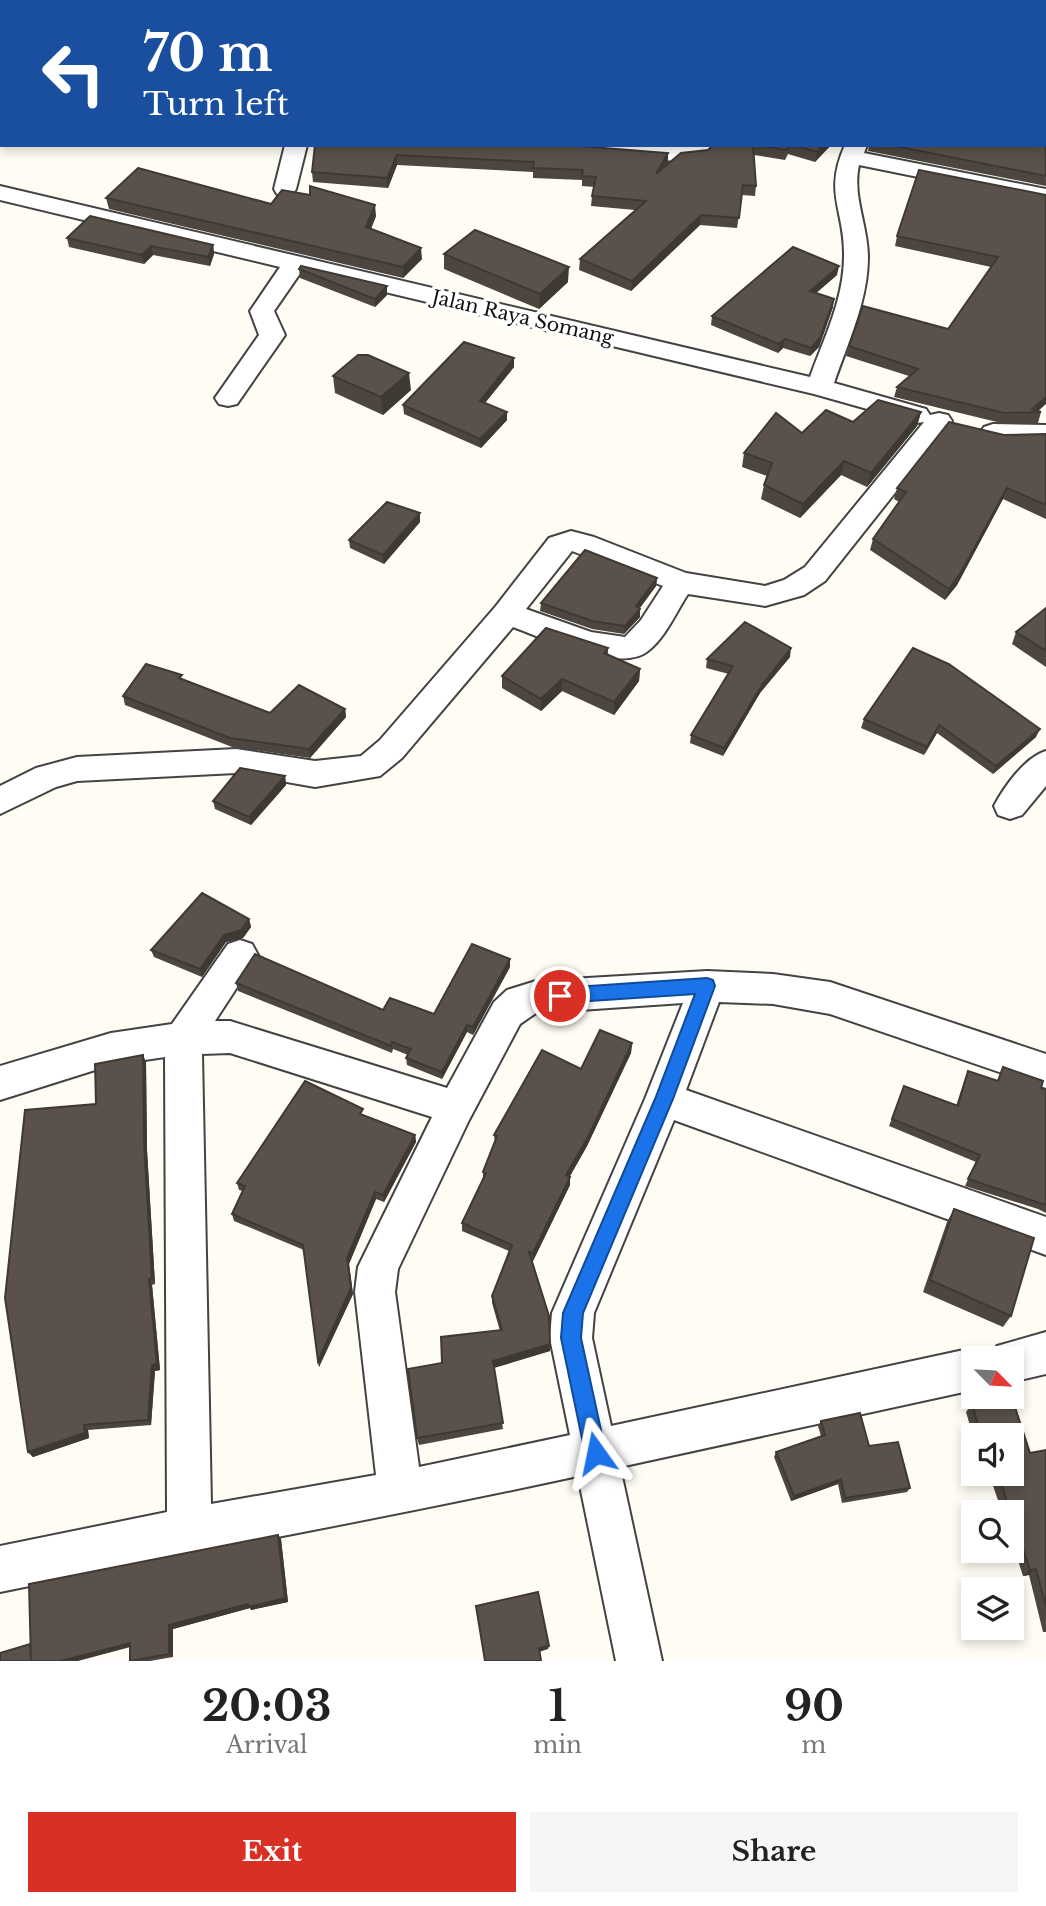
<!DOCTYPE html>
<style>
:root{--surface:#fff;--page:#f6f6f6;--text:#222;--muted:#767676;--accent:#d93025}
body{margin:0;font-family:"Libre Baskerville",serif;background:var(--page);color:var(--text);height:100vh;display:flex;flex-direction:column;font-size:26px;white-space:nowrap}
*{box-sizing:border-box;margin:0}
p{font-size:23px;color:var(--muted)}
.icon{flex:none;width:38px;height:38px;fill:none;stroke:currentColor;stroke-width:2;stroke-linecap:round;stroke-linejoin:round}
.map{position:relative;height:1661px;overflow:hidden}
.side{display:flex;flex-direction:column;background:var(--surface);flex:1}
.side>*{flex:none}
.hud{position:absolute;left:0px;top:0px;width:1046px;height:147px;box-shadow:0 4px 10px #0003;background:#1a4fa0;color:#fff;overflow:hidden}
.needle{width:46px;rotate:114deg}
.tools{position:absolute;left:961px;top:1346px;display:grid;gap:14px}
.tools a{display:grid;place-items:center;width:63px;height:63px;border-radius:0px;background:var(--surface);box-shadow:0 4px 10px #0003;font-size:35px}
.pin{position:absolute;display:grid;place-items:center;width:60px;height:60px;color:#fff;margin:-30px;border:4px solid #fff;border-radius:50%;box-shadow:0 2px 7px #0007}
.me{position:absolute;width:77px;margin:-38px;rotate:348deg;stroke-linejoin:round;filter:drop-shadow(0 0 5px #0008)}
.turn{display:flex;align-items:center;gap:24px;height:147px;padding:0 28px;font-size:32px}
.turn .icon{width:91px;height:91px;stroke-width:2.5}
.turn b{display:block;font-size:49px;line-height:60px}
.eta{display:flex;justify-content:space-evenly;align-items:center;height:119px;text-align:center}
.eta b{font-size:42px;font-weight:800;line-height:49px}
.primary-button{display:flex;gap:14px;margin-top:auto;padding:14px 28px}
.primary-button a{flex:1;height:80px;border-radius:0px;background:var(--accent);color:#fff;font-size:28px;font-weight:800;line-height:80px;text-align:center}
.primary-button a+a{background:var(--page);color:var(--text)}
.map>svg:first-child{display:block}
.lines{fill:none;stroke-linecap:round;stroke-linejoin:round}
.street-casing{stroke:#434343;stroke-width:4}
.street{fill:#fff;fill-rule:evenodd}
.wall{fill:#4d4640}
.shaded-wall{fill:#3f3934}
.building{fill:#5a514b;stroke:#3f3934;stroke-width:2}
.route{fill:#1a73e8;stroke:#114b97;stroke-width:2}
.labels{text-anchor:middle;stroke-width:7;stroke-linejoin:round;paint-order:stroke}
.far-street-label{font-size:19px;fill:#101010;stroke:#fff}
</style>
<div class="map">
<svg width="1046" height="1661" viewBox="0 0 1046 1661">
<rect width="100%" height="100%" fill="#fffdf3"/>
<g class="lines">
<!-- street casing -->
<g class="street-casing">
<g id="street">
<path d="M66,0H87L64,2Z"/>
<path d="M485,0H505L483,2Z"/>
<path d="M814,0H842L844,2H815Z"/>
<path d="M919,0H939L918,2Z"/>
<rect x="1045" y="33" width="1" height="12"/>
<path d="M0,51H2L0,64Z"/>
<rect x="0" y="84" width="2" height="13"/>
<path d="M285,145H307L296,189L293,194H277L274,189Z"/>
<path d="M548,145H719L705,158L676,161L559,152L551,150Z"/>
<path d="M845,145H867L864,153L1046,189V203L859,165C852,197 868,225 868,257C868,301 848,342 834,383L926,409L930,415L939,413L948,415L952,421L825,581L804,595L765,606L688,594C676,612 666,637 648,651C620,674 543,638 513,627L402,758L380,776L315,787L236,773L77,781L56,787L0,814V786L36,768L77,757L236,749L315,761L361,756L380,740L496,606L549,538L571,531L594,537L686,573L765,586L784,580L805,567L924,422L917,423L814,394L301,272L274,311L285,335L237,404L228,406L219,404L215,398L259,335L250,311L280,267L0,200V186L810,377C824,338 844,299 844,256C845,210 823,194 845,145ZM572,551L663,586L641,620L625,637L591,632L526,609Z"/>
<path d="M993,424L1046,425V443L984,439L980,433L984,427Z"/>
<path d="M1046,751V786L1022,815L1010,819L998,815L994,806C1004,787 1025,757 1046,751Z"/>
<path d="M240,940L252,944L258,955L215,1021H230L447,1088L494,1002L507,990L536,981L707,971L773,974L830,982L1046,1054V1088L830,1014L773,1004L719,1002L686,1090L1046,1217V1255L674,1120L594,1313L592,1338L611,1426L973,1348L988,1354L989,1358H973V1390L620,1467L662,1661H616L578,1476C386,1518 193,1552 0,1592V1546L167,1512L165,1057L111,1065L0,1100V1066L111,1033L172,1024L228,944ZM683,1003L645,1099L552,1313L550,1338L570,1435L419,1467L395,1292L398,1269L469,1120L520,1024L536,1013ZM230,1053L432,1117L358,1267L355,1292L376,1475L211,1504L202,1054Z"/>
<path d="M1046,1332V1374L1012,1382V1358H992L997,1346Z"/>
</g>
</g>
<!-- street -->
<use href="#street" class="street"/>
</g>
<!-- wall -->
<g class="wall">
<path d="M1045,75H1046V112H1045L1046,186L868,151L869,145H1045Z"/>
<path d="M315,145L668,163L666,166L708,150L713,145H831L815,162L788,154L785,160L754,155L756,186L755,196L742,195L737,228L700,225L631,291L579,270L580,259L635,210L591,206L592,196L594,187L582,186V180L533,178V172L397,165L388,188L313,182L312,172Z"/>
<path d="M1046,195L1038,411L1041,412L1038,423H1001L894,397L897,387L909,376L846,356L849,346L948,329L991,267L895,246L897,236Z"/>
<path d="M106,198L271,204L376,216L371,229L422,259L403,278L109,209Z"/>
<path d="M67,238L213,245L214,254L210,266L153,255L144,264L69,247Z"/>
<path d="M444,254L568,282L539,309L444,269Z"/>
<path d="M299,269L387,295L375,307L300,278Z"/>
<path d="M837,275L816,293L833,307L819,347L810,356L783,348L778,353L711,325L712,316Z"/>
<path d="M514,358V367L485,403L507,420L481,448L404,414L403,405Z"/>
<path d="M333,376L411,390L383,415L335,393Z"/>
<path d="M921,412L917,426L867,487L841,475L800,518L761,499L764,485L767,476L742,467L744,453L802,433L853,422Z"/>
<path d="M1046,434V519L1003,499L957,585L945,600L870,550L873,539L899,502L894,499L897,488L1004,435Z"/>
<path d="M420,522L384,564L350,548L349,540Z"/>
<path d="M657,578L656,586L640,608V617L624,634L592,629L540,611L541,603Z"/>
<path d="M1046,608V667L1012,644L1016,632Z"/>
<path d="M608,648V655L640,669L639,681L614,715L562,691L541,711L502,688V676Z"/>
<path d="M913,648L1036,737L993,774L937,733L924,755L861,728L864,719Z"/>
<path d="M790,657L760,693L723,756L690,743L691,735L729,674L706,668L707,659Z"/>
<path d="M183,680L270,713L345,709L346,717L310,758L232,747L125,705L123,696Z"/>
<path d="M285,776L286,785L251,825L215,809L213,801Z"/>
<path d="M249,919L251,927L243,938L226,942L202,977L154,957L151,950Z"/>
<path d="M510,967L473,1035L467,1032L442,1079L407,1065L406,1058L408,1055L393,1049L392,1053L238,991L236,983L383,1010L434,1014Z"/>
<path d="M632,1043L631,1053L587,1146L570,1176V1185L533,1261H531L550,1351L494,1368L503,1429L419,1445L417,1438L442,1363L500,1331L492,1303V1296L509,1251L462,1231V1223L483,1179V1172L495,1143L494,1135L581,1069Z"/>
<path d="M146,1062L147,1150L155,1284L152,1285L160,1370L155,1371L151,1425L88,1430L89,1438L33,1457L28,1452L96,1104Z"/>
<path d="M1003,1067L1041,1088L1046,1090V1213L1038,1209L965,1186L976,1162L889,1126L904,1086L956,1106L965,1078L968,1071L997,1081Z"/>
<path d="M364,1116L415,1135L416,1142L384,1202L376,1199L349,1264L353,1294L319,1367L318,1361L304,1250L234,1221L232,1214L243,1191L239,1190L237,1183Z"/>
<path d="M954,1209L1011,1316L1003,1327L923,1292L947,1222Z"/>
<path d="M1012,1398L1030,1453L1046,1450V1632H1043L1029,1575L1023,1576L1012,1542V1512H1002L989,1474H1012V1435L973,1436L966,1412L972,1404Z"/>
<path d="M821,1421L869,1446L910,1488L907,1492L842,1503L838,1484L791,1501L774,1457L776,1452L821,1436L818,1426Z"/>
<path d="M278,1535L281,1539L288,1602L251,1610L250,1608L173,1629V1657L150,1661H131L130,1647L30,1645Z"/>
</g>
<!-- shaded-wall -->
<g class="shaded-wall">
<path d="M244,0H256L254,2H242Z"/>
<path d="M823,145H831L815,162L817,152Z"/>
<path d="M668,153V163L656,184V174Z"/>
<path d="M397,155V165L388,188L387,178Z"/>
<path d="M375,205L376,216L367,238L366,227Z"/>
<path d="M701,215L700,225L631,291L632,281Z"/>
<path d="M213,245L214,254L210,266L208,257Z"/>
<path d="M151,246L153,255L144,264L142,255Z"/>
<path d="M421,248L422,259L403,278V267Z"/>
<path d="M839,266L837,275L808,300L810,291Z"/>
<path d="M569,267L568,282L539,309L540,294Z"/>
<path d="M387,286V295L375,307V299Z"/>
<path d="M834,299L833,307L819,347L810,356L811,348Z"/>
<path d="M785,339L783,348L778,353L779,344Z"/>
<path d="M514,358V367L480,409V401Z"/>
<path d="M409,373L411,390L383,415L381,397Z"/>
<path d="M1046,397V404L1036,413L1032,409Z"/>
<path d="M507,412V420L481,448L480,439Z"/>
<path d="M921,412L917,426L867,487L871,473Z"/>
<path d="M844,461L841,475L800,518L803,504Z"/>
<path d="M1007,488L1003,499L957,585L945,600L949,589Z"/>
<path d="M420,513V522L384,564L383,555Z"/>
<path d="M657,578L656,586L636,613L640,609V617L624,634L625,626L636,606Z"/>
<path d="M791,648L790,657L760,693L723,756L724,748L762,685Z"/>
<path d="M640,669L639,681L614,715V702Z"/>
<path d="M562,679V691L541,711V699Z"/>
<path d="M345,709L346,717L310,758L309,749Z"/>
<path d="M939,725L937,733L924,755L927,747Z"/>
<path d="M1040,729L1036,737L993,774L996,766Z"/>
<path d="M285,776L286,785L251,825L249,817Z"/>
<path d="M249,919L251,927L243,938L226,942L202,977L200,969L224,935Z"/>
<path d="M510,959V967L473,1035V1027Z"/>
<path d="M467,1025V1032L442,1079V1072Z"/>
<path d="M632,1043L631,1053L587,1146L566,1183V1175Z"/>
<path d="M143,1055L146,1062L147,1150L155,1284L152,1278L144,1143Z"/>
<path d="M415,1135L416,1142L384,1202L383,1195Z"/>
<path d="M570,1177V1185L533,1261V1253Z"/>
<path d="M375,1192L376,1199L349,1264L353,1294L319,1367L318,1361L347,1258Z"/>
<path d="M149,1279L152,1285L160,1370L155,1371L151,1425L148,1420Z"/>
<path d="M550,1344V1351L493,1368V1361Z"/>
<path d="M84,1425L88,1430L89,1438L33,1457L28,1452Z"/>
<path d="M841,1479L838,1484L791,1501L794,1496Z"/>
<path d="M278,1535L281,1539L288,1602L251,1610L250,1608L173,1629V1657L169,1654V1625Z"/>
<path d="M1036,1569L1029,1575L1023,1576L1030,1570Z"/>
<path d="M130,1643L134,1646L78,1661H61Z"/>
<path d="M549,1646L548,1649L539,1652V1648Z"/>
</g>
<!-- building -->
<g class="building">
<path d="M194,0H244L242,2H192Z"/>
<path d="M1045,75H1046V103H1045L1046,176L890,145H1045Z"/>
<path d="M315,145H566L668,153L656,174L681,153L708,150L713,145H753L756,186L743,185L739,218L701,215L632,281L580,259L646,201L592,196L596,177L582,176L583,170L533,168L534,162L397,155L387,178L312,172Z"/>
<path d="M758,145H789L787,150Z"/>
<path d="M794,145H823L817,152Z"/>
<path d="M138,168L271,204L282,190L310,195V186L375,205L366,227L421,248L403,267L106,198Z"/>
<path d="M919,170L1046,195V397L1032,409L1041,412L1004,413L897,387L918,369L849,346L863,306L948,329L998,257L897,236Z"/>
<path d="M90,216L213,245L208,257L151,246L142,255L67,238Z"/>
<path d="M475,230L569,267L540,294L444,254Z"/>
<path d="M793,247L839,266L810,291L834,299L820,338L811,348L785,339L779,344L712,316Z"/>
<path d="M301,266L387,286L375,299L299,269Z"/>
<path d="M464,342L514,358L480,401L507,412L480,439L403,405Z"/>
<path d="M358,355H368L409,373L381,397L333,376Z"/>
<path d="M878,400L921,412L871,473L844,461L803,504L764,485L772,463L744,453L776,413L802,433L826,410L853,422Z"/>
<path d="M949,422L1004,435L1046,434V505L1007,488L960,574L949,589L873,539L906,492L897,488Z"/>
<path d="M387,502L420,513L383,555L349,540Z"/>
<path d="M585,550L657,578L636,606L640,609L625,626L592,621L541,603Z"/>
<path d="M1046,608V651L1016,632Z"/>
<path d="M745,622L791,648L762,685L724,748L691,735L733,666L707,659Z"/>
<path d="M546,628L608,648L604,653L640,669L614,702L562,679L541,699L502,676Z"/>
<path d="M913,648L949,664L1040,729L996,766L939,725L927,747L864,719Z"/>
<path d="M146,664L182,675L179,678L270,713L299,685L345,709L309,749L230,738L123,696Z"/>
<path d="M240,768L285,776L249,817L213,801Z"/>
<path d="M202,893L249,919L241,930L224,935L200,969L151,950Z"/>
<path d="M472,944L510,959L473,1027L467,1025L442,1072L406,1058L411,1049L392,1042L391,1046L236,983L255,954L383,1010L390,998L434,1014Z"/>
<path d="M600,1030L632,1043L588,1137L566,1175L570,1177L533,1253L529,1252L549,1316L550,1344L493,1361L503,1423L417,1438L408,1369L442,1363L441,1337L502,1330L492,1296L512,1245L462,1223L486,1173L483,1172L497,1136L494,1135L542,1050L581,1069Z"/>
<path d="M143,1055L144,1143L152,1278L149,1279L157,1364L152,1365L148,1420L84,1425L85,1433L28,1452L5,1298L25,1110L96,1104L95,1064Z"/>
<path d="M1003,1067L1043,1081L1041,1088L1046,1090V1205L968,1179L980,1155L892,1119L904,1086L958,1106L968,1071L998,1081Z"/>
<path d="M305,1081L363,1109L360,1114L415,1135L383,1195L375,1192L347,1258L351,1288L318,1361L303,1245L232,1214L245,1186L237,1183Z"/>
<path d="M954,1209L1034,1238L1011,1316L930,1280Z"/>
<path d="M1012,1398L1030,1453L1046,1450V1607L1036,1569L1030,1570L998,1474H1012V1435H981L972,1404Z"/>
<path d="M860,1413L869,1446L898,1442L910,1488L845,1498L841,1479L794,1496L776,1452L825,1435L821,1421Z"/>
<path d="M278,1535L285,1598L249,1607L248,1604L169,1625V1654L130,1661V1643L61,1661H0V1653L30,1644L31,1660L29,1584Z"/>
<path d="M538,1592L549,1646L539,1648L541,1661H485L476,1606Z"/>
</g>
<!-- route -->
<path class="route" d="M707,978L713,980L715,986L673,1099L583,1313L581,1338L606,1453L603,1461L596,1464L588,1461L585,1453L561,1338L563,1313L655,1099L695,994L560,1003L554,1001L551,996L554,990L560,988Z"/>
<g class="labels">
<!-- far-street labels -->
<g class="far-street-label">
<text transform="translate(523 317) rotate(13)" y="7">Jalan Raya Somang</text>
</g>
</g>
</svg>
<div class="tools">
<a><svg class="needle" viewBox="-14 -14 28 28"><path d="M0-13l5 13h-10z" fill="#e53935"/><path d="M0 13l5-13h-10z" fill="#767676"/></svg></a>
<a><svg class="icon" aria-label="sound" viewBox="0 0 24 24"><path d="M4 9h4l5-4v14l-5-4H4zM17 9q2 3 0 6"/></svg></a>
<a><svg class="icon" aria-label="search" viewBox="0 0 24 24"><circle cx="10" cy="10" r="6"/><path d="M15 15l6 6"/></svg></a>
<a><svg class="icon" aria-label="layers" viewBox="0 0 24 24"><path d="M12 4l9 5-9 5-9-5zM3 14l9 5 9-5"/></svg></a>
</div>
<div class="pin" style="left:560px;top:996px;background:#d93025"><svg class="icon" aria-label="arrive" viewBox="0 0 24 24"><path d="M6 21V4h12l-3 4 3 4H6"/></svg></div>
<svg class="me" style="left:596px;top:1453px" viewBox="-20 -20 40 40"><path d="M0-17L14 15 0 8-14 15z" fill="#1a73e8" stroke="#fff" stroke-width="4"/></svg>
<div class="hud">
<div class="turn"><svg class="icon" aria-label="left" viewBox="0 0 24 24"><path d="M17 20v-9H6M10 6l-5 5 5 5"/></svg><div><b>70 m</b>Turn left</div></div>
</div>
</div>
<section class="side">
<div class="eta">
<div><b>20:03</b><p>Arrival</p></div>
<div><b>1</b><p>min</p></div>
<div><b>90</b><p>m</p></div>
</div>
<div class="primary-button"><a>Exit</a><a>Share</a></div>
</section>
